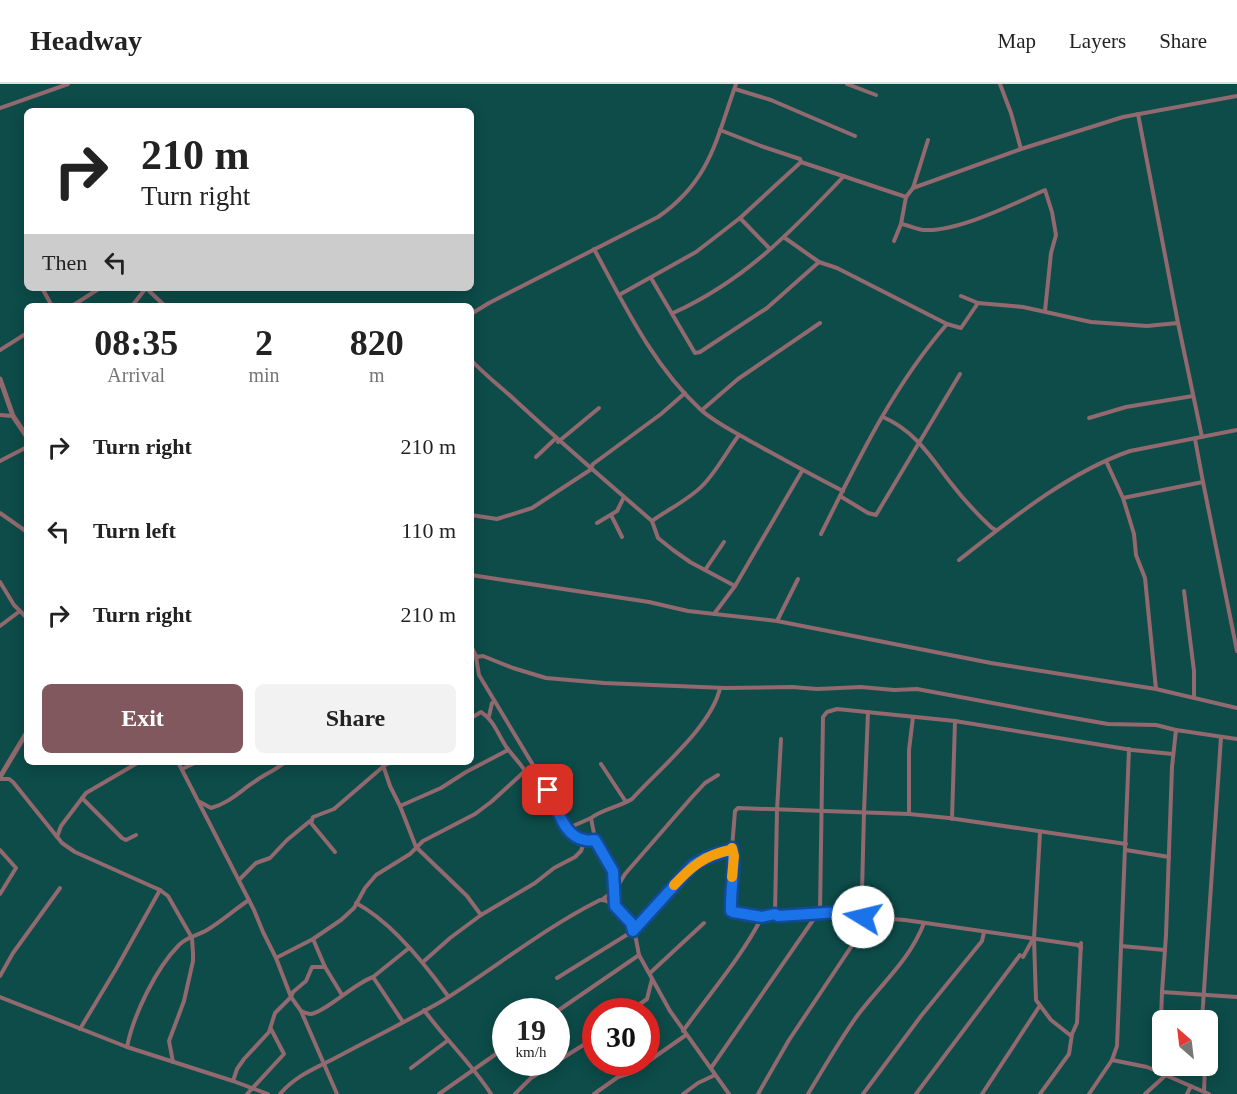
<!DOCTYPE html>
<style>
:root{--surface:#fff;--page:#f2f2f2;--text:#222;--muted:#767676;--line:#e0e0e0;--accent:#80585e}
body{margin:0;font-family:"Times New Roman",serif;background:var(--page);color:var(--text);height:100vh;display:flex;flex-direction:column;font-size:22px;white-space:nowrap}
*{box-sizing:border-box;margin:0}
p{font-size:20px;color:var(--muted)}
.icon{flex:none;width:33px;height:33px;fill:none;stroke:currentColor;stroke-width:2;stroke-linecap:round;stroke-linejoin:round}
.map{position:relative;flex:1;overflow:hidden}
.sheet{position:absolute;left:24px;top:219px;width:450px;height:462px;display:flex;flex-direction:column;background:var(--surface);border-radius:9px;box-shadow:0 3px 15px #0003}
.sheet>*{flex:none}
.top-card{position:absolute;left:24px;top:24px;width:450px;height:183px;border-radius:9px;box-shadow:0 3px 15px #0003;background:#fff;color:var(--text);overflow:hidden}
.needle{width:39px;rotate:332deg}
.controls{position:absolute;left:1152px;top:926px;display:grid;gap:12px}
.controls a{display:grid;place-items:center;width:66px;height:66px;border-radius:9px;background:var(--surface);box-shadow:0 3px 15px #0003;font-size:30px}
.speed{position:absolute;left:492px;top:914px;display:flex;gap:12px;font-size:30px;font-weight:700;text-align:center}
.speed>*{display:grid;place-content:center;width:78px;height:78px;border-radius:50%;background:var(--surface);box-shadow:0 3px 15px #0003;line-height:1}
.speed small{font-size:15px;font-weight:400}
.speed .limit{border:9px solid #d22;background:#fff;color:#111}
.pin{position:absolute;display:grid;place-items:center;width:51px;height:51px;color:#fff;margin:-26px;border-radius:12px;box-shadow:0 3px 9px #0006}
.me{position:absolute;width:66px;margin:-33px;rotate:279deg;stroke-linejoin:round;filter:drop-shadow(0 0 4px #0008)}
.turn{display:flex;align-items:center;gap:21px;height:126px;padding:0 18px;font-size:27px}
.turn .icon{width:78px;height:78px;stroke-width:2.5}
.turn b{display:block;font-size:42px;line-height:51px}
.then{display:flex;align-items:center;height:57px;padding:0 18px;background:#0003;gap:12px;font-size:22px}
.eta{display:flex;justify-content:space-evenly;align-items:center;height:102px;text-align:center}
.eta b{font-size:36px;font-weight:700;line-height:42px}
.primary-button{display:flex;gap:12px;margin-top:auto;padding:12px 18px}
.primary-button a{flex:1;height:69px;border-radius:9px;background:var(--accent);color:#fff;font-size:24px;font-weight:700;line-height:69px;text-align:center}
.primary-button a+a{background:var(--page);color:var(--text)}
ul{padding:0;list-style:none}
li{display:flex;align-items:center;gap:18px;height:84px;padding:0 18px}
li div{flex:1}
li b{display:block;font-size:22px}
li em{font-style:normal}
header{display:flex;align-items:center;gap:36px;box-sizing:border-box;height:84px;padding:0 30px;background:var(--surface);border-bottom:2px solid var(--line)}
header strong{font-size:28px}
nav{display:flex;gap:33px;margin-inline-start:auto;font-size:21px}
.map>svg:first-child{display:block}
.lines{fill:none;stroke-linecap:round;stroke-linejoin:round}
.minor{stroke:#92696e;stroke-width:4}
.tertiary{stroke:#92696e;stroke-width:5}
.route-casing{stroke:#114b97;stroke-width:15}
.route{stroke:#1a73e8;stroke-width:10}
.slow{stroke:#f59e0b;stroke-width:10}
</style>
<header>
<strong>Headway</strong>
<nav><a>Map</a><a>Layers</a><a>Share</a></nav>
</header>
<div class="map">
<svg width="1237" height="1010" viewBox="0 0 1237 1010">
<rect width="100%" height="100%" fill="#0d4c49"/>
<g class="lines">
<!-- minor -->
<g class="minor">
<path d="M847,0L876,11"/>
<path d="M1000,0L1011,29L1021,65"/>
<path d="M735,5L771,16L855,52"/>
<path d="M0,24L68,0"/>
<path d="M1138,30L1178,239L1202,353"/>
<path d="M801,78L906,113"/>
<path d="M913,104L1021,65L1123,33L1237,12"/>
<path d="M740,134L770,165"/>
<path d="M901,140C908,141 916,145 924,146C958,148 1013,120 1045,106L1052,128L1056,151L1051,169L1045,227"/>
<path d="M785,154L819,178L837,184L947,240L961,244L978,219"/>
<path d="M894,157L901,140L906,113L913,104L928,56"/>
<path d="M594,165C625,222 652,280 700,325C714,338 733,347 750,357C781,374 811,391 843,407"/>
<path d="M651,194L695,269L700,268L767,224L819,178"/>
<path d="M42,204L52,222"/>
<path d="M146,204L165,222"/>
<path d="M619,211L696,168L740,134L801,78L800,75L761,62L720,46"/>
<path d="M961,212L978,219L1023,223L1091,238L1147,242L1178,239"/>
<path d="M72,222L100,204"/>
<path d="M132,222L146,204"/>
<path d="M673,229C744,197 791,148 844,92"/>
<path d="M471,230L489,219L658,133C710,97 716,56 736,0"/>
<path d="M0,266L27,249"/>
<path d="M471,276C485,291 501,303 516,317C560,358 606,397 652,437L658,454L673,466L690,478L735,502"/>
<path d="M702,326L738,295L820,239"/>
<path d="M0,331L13,332"/>
<path d="M883,333C915,347 930,372 950,398C963,415 977,430 992,444L996,446"/>
<path d="M1089,334L1126,323L1193,312"/>
<path d="M558,358L599,324"/>
<path d="M536,373L555,355"/>
<path d="M0,377L27,363"/>
<path d="M1106,377L1123,414"/>
<path d="M1203,398L1237,567"/>
<path d="M840,412L868,429L876,431L960,290"/>
<path d="M0,429L27,448"/>
<path d="M471,431L497,435L532,424L590,386L593,380L661,330L685,309"/>
<path d="M611,431L622,453"/>
<path d="M652,437C667,426 690,415 703,401C716,388 727,367 739,351"/>
<path d="M597,439L617,427L624,413"/>
<path d="M821,450C857,378 893,302 947,240"/>
<path d="M959,476C1010,436 1067,389 1130,367L1237,346"/>
<path d="M705,486L724,458"/>
<path d="M471,491L649,518L688,527L777,537L991,579L1156,605L1237,624"/>
<path d="M0,498L14,521L27,534"/>
<path d="M1184,507L1194,587V614"/>
<path d="M714,530L735,502L802,387"/>
<path d="M777,537L798,495"/>
<path d="M0,542L20,527"/>
<path d="M471,562L476,572"/>
<path d="M1156,605L1145,494L1136,471L1134,450L1123,414L1203,398L1195,355"/>
<path d="M489,632L492,619"/>
<path d="M471,634L481,628C494,636 498,651 507,664C513,672 520,679 525,687"/>
<path d="M178,678L254,826L263,848L276,874L291,913L301,927L337,1010"/>
<path d="M382,678L390,702L400,722L416,763L467,812L481,831"/>
<path d="M601,680L626,718"/>
<path d="M182,685L197,678"/>
<path d="M0,695H9L13,698L62,759L75,768L160,806L168,812L192,854L193,869V877L184,917L169,957L173,978"/>
<path d="M82,714L122,754L126,756L136,751"/>
<path d="M200,718L211,724C230,719 241,706 257,696C267,689 276,686 285,678"/>
<path d="M400,722L441,704L466,688L508,666"/>
<path d="M909,730V666L913,633"/>
<path d="M952,735L955,637L1132,666L1173,670"/>
<path d="M573,742L591,734"/>
<path d="M1040,748L1034,855L1036,916L1051,936L1070,951L1072,950"/>
<path d="M57,753L61,742L86,709L139,678"/>
<path d="M595,755L591,734C603,725 619,723 632,715C658,686 712,642 720,604"/>
<path d="M733,765L731,827C740,831 753,833 763,833C769,833 772,831 778,832L840,828L863,833L905,836L1078,861L1081,864"/>
<path d="M0,766L16,784L0,810"/>
<path d="M1126,766L1169,773"/>
<path d="M335,768L311,739L313,733L334,725L385,681L392,678"/>
<path d="M239,796L256,779L270,774L287,756L310,737"/>
<path d="M603,815L616,805L613,787L595,756C584,755 574,754 567,744L548,706L479,591L476,573L483,572L513,584L546,594L604,599L725,604L792,603L817,605L861,603L894,606L917,605L1062,632L1108,640L1156,641L1176,646"/>
<path d="M356,819C392,838 425,880 448,912"/>
<path d="M615,822L616,805L625,790L692,713L705,699L718,691"/>
<path d="M775,830L777,726L781,655"/>
<path d="M313,855L325,883"/>
<path d="M1121,862L1165,866"/>
<path d="M1023,873L1033,855"/>
<path d="M276,874L313,855L341,836L354,824L365,804L376,791L410,770L423,757L475,730L491,718L525,687L536,686"/>
<path d="M423,878L450,854L481,831L535,799L554,784L575,773L581,767L585,756"/>
<path d="M650,889L704,839"/>
<path d="M0,892L13,869L60,804"/>
<path d="M373,893L409,864"/>
<path d="M557,894L633,847L693,781L705,774L730,767L732,764L735,727L738,724L909,730L949,734L1126,760"/>
<path d="M1162,908L1166,851L1172,683L1176,646L1237,655"/>
<path d="M0,913L127,963L233,997L268,1010"/>
<path d="M424,926C445,955 472,980 491,1010"/>
<path d="M301,927C302,928 309,930 311,930C325,928 355,899 373,893L403,938"/>
<path d="M630,927L647,915L652,895"/>
<path d="M556,928L639,871L670,927L729,1010"/>
<path d="M1202,936L1221,653"/>
<path d="M80,945L116,885L160,806"/>
<path d="M683,947C710,909 741,874 762,833"/>
<path d="M127,963C133,932 156,884 179,861C186,853 199,851 207,846C222,837 235,825 249,816"/>
<path d="M1112,976L1147,983L1209,1010"/>
<path d="M411,984L447,957"/>
<path d="M711,984L820,826L823,633L827,628L837,625L955,637"/>
<path d="M1159,988L1162,908L1237,913"/>
<path d="M233,997L237,985L244,975L269,948L275,929L291,913L293,908L306,897L312,883H325L342,911"/>
<path d="M1204,1007L1205,981"/>
<path d="M247,1010L284,970L271,945"/>
<path d="M280,1010C297,990 319,983 341,971C375,953 409,936 442,917C495,884 544,844 600,816C611,815 627,831 632,842C636,851 637,861 639,871"/>
<path d="M439,1010L506,963"/>
<path d="M515,1010L531,994L596,953"/>
<path d="M594,1010L618,993L633,988L686,951"/>
<path d="M683,1010L698,999L715,991"/>
<path d="M758,1010L789,956L861,848L864,728L868,628"/>
<path d="M808,1010C824,984 839,957 857,932C880,901 910,876 924,839"/>
<path d="M863,1010L921,932L982,857L984,848"/>
<path d="M916,1010L1020,871"/>
<path d="M982,1010L1039,923"/>
<path d="M1040,1010L1069,970L1072,950L1077,939L1081,859"/>
<path d="M1089,1010L1112,976L1117,962L1129,665"/>
<path d="M1145,1010L1167,990"/>
<path d="M1187,1010L1191,1002"/>
</g>
<!-- tertiary -->
<g class="tertiary">
<path d="M0,295L13,332L27,353"/>
<path d="M0,693L27,648"/>
</g>
</g>
<g class="lines">
<!-- route casing -->
<g class="route-casing">
<path id="route" d="M548,706C557,722 563,753 585,756C588,757 592,756 595,756L613,787L615,822L631,839L633,847L693,781L705,774L730,766L732,764C736,784 730,806 731,827L733,828L762,833L775,830L778,832L840,828L863,833"/>
</g>
<!-- route -->
<use href="#route" class="route"/>
<!-- slow -->
<path class="slow" d="M674,801C691,783 705,771 730,766L732,764L734,772L732,793"/>
</g>
</svg>
<div class="controls">
<a><svg class="needle" viewBox="-14 -14 28 28"><path d="M0-13l5 13h-10z" fill="#e53935"/><path d="M0 13l5-13h-10z" fill="#767676"/></svg></a>
</div>
<div class="speed"><div>19<small>km/h</small></div><div class="limit">30</div></div>
<div class="pin" style="left:548px;top:706px;background:#d93025"><svg class="icon" aria-label="arrive" viewBox="0 0 24 24"><path d="M6 21V4h12l-3 4 3 4H6"/></svg></div>
<svg class="me" style="left:863px;top:833px" viewBox="-20 -20 40 40"><circle r="19" fill="#fff"/><path d="M0-13L10 11 0 6-10 11z" fill="#1a73e8"/></svg>
<div class="top-card">
<div class="turn"><svg class="icon" aria-label="right" viewBox="0 0 24 24"><path d="M7 20v-9h11M14 6l5 5-5 5"/></svg><div><b>210 m</b>Turn right</div></div>
<div class="then">Then<svg class="icon" aria-label="left" viewBox="0 0 24 24"><path d="M17 20v-9H6M10 6l-5 5 5 5"/></svg></div>
</div>
<section class="sheet">
<div class="eta">
<div><b>08:35</b><p>Arrival</p></div>
<div><b>2</b><p>min</p></div>
<div><b>820</b><p>m</p></div>
</div>
<ul>
<li><svg class="icon" aria-label="right" viewBox="0 0 24 24"><path d="M7 20v-9h11M14 6l5 5-5 5"/></svg><div><b>Turn right</b></div><em>210 m</em></li>
<li><svg class="icon" aria-label="left" viewBox="0 0 24 24"><path d="M17 20v-9H6M10 6l-5 5 5 5"/></svg><div><b>Turn left</b></div><em>110 m</em></li>
<li><svg class="icon" aria-label="right" viewBox="0 0 24 24"><path d="M7 20v-9h11M14 6l5 5-5 5"/></svg><div><b>Turn right</b></div><em>210 m</em></li>
</ul>
<div class="primary-button"><a>Exit</a><a>Share</a></div>
</section>
</div>
